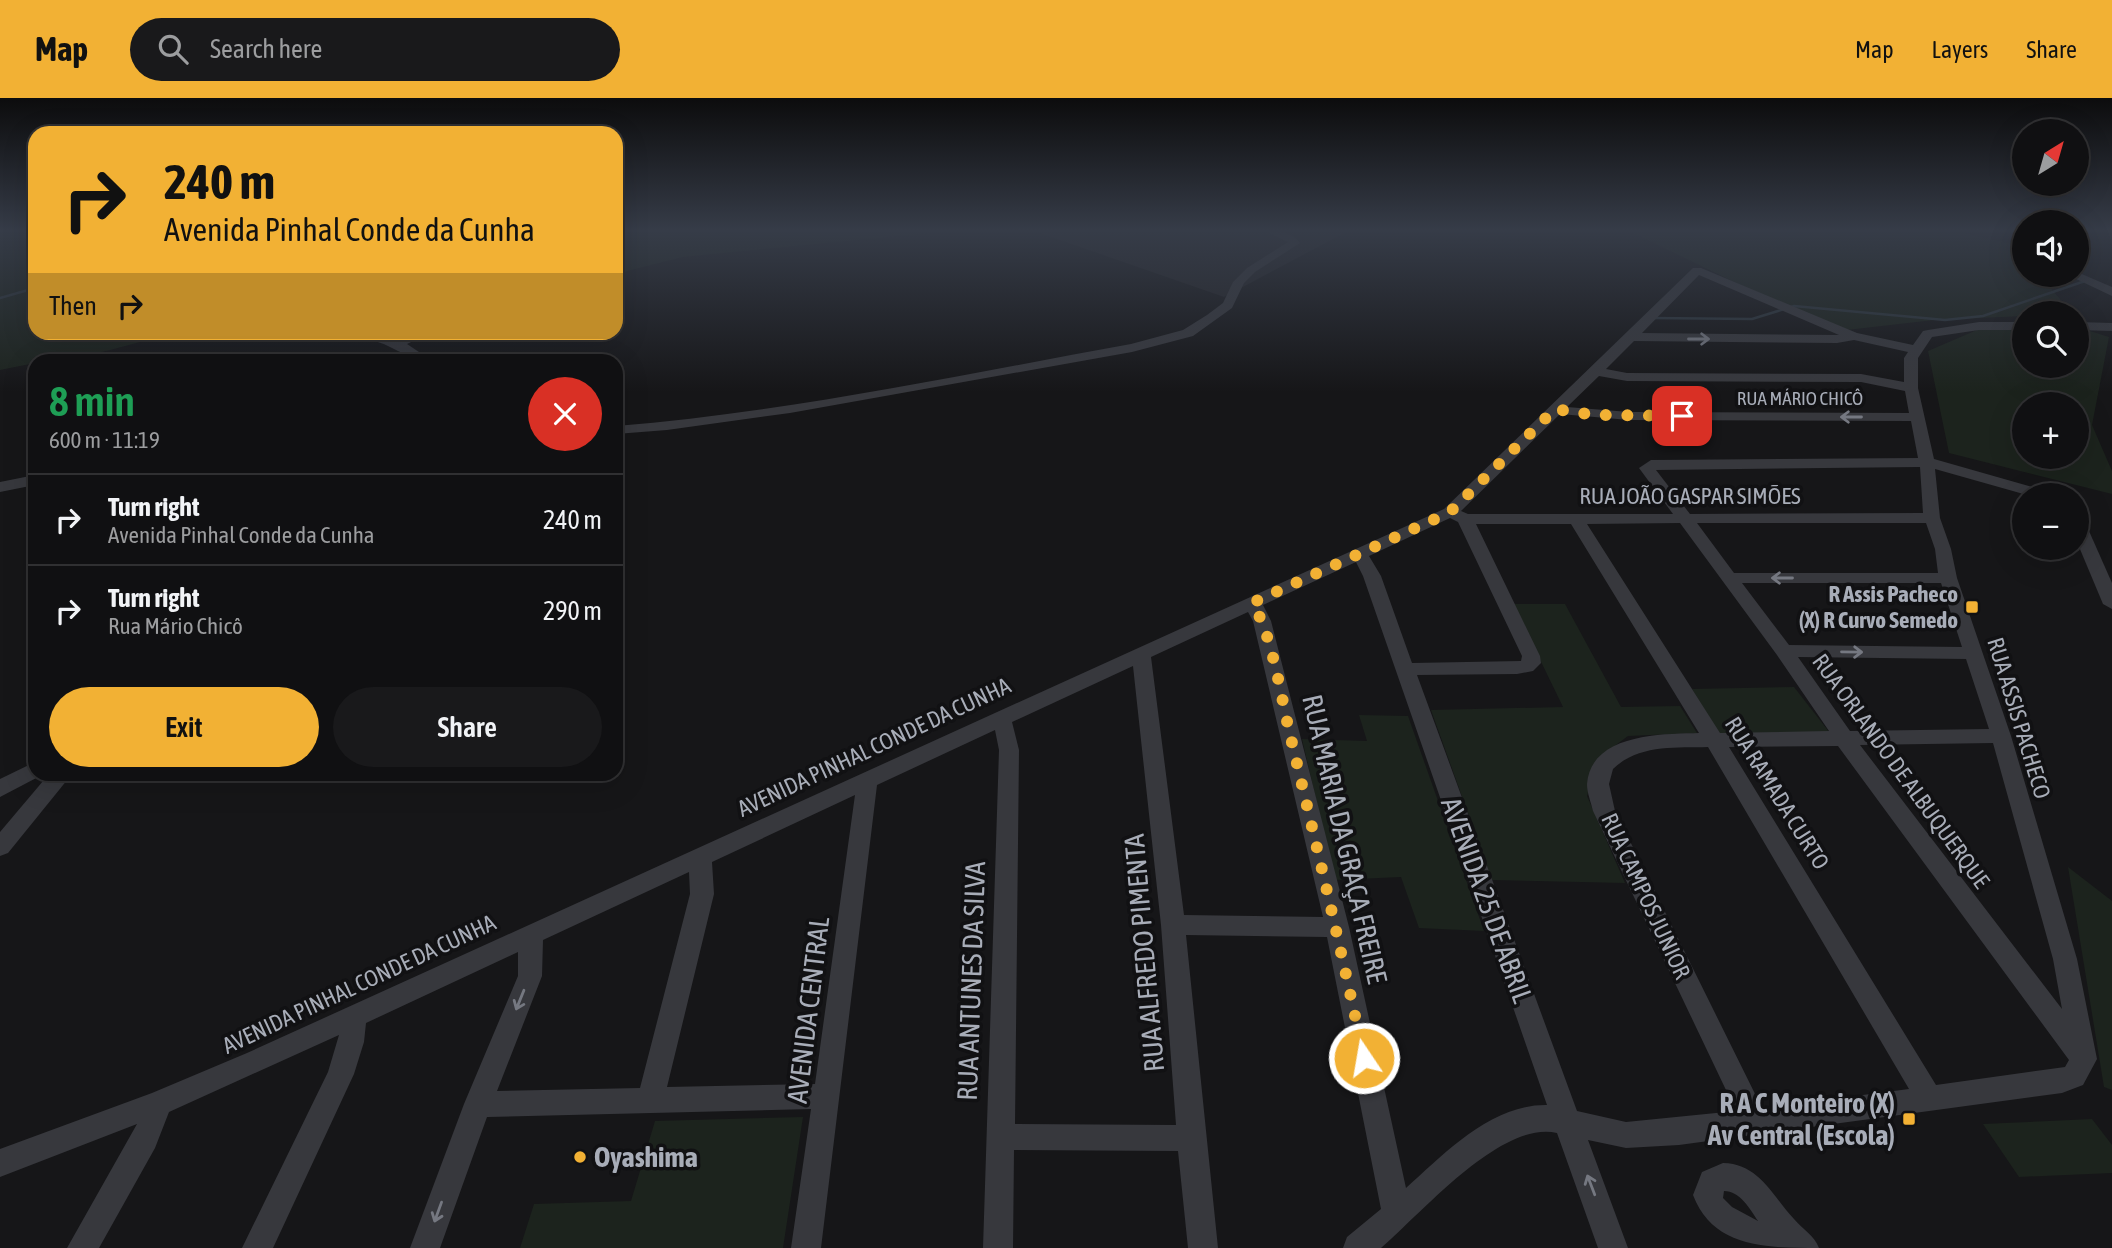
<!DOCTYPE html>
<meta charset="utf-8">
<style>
:root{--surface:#101012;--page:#19191b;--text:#f1f3f6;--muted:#9c9d9f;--line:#303032;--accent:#f2b134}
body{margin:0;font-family:"Asap Condensed",sans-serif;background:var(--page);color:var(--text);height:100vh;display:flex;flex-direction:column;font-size:26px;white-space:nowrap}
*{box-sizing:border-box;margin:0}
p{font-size:23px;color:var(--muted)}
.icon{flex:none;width:38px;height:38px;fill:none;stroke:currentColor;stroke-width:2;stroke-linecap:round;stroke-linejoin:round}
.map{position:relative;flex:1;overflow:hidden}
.panel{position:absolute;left:28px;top:256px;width:595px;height:427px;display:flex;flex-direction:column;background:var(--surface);border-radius:21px;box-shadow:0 7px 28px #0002,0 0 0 2px var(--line)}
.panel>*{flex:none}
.top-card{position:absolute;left:28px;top:28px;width:595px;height:214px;border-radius:21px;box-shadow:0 7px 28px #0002,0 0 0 2px var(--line);background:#f2b134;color:#111;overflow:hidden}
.needle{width:46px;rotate:37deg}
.buttons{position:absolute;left:2012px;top:21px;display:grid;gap:14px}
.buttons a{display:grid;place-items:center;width:77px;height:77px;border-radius:50%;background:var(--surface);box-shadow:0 7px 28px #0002,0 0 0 2px var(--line);font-size:35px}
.pin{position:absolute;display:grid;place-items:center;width:60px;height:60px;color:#fff;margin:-30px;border-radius:14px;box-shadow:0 4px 10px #0006}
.me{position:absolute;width:77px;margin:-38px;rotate:348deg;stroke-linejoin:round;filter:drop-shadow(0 0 5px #0008)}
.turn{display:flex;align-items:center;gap:24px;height:147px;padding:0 21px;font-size:32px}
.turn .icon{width:91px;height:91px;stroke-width:2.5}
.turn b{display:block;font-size:49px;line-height:60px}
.then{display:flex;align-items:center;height:66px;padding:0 21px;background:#0003;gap:14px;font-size:26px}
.round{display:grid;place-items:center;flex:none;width:74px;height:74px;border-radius:37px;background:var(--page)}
.headline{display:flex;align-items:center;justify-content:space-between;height:119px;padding:0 21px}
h1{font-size:42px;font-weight:600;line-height:52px;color:#1e9e55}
.action{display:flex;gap:14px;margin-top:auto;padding:14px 21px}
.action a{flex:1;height:80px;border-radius:42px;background:var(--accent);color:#111;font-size:28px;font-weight:600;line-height:80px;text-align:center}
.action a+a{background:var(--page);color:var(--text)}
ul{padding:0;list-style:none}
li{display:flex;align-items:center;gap:21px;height:91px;padding:0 21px;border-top:2px solid var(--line)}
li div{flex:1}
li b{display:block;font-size:26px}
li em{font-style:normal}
header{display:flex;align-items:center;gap:42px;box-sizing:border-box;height:98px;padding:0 35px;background:var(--accent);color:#111}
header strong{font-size:33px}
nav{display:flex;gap:38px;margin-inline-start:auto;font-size:24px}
.search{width:490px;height:63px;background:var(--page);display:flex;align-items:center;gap:18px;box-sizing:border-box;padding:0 24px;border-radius:38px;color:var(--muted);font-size:26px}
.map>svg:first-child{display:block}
.built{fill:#222225}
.green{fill:#1c231d;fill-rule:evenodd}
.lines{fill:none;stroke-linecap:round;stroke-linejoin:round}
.stream{stroke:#2c353c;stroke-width:2.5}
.minor{fill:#37383d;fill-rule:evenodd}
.oneway{stroke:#757881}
.route{stroke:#f2b134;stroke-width:12;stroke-dasharray:0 21.6}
.poi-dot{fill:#f2b134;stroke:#111113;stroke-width:2.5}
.labels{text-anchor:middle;stroke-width:7;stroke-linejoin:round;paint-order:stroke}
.far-street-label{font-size:19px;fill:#a8adb8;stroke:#111113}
.street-label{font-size:23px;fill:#a8adb8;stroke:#111113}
.poi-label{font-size:23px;font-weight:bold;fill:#a8adb8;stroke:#111113;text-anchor:end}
.near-street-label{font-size:28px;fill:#a8adb8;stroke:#111113}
.near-poi-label{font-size:28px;font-weight:bold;fill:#a8adb8;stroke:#111113;text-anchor:end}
</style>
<header>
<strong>Map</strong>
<div class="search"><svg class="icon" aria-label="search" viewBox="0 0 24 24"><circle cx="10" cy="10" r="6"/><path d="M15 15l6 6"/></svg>Search here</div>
<nav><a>Map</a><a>Layers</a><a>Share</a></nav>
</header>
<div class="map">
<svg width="2112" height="1150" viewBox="0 0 2112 1150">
<rect width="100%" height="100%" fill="#161618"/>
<!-- built -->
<path class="built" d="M1034,133H1348L1224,199Z"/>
<!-- green -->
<g class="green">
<path d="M0,133H35V234L170,235C127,248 81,262 35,262V265L0,272Z"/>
<path d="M616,133H950L683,159L627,173L616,180Z"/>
<path d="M1629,133H1956L2008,145L2025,157V177H2049L2052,192L2060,201L2066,215H2025V218L1934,222L1847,232L1755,194Z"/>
<path d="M1977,232H2025V268H2077V233H2090L2109,239L2092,327L2112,373V396L1949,355L1928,253ZM2025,306H2077V359H2025Z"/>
<path d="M1513,506H1565L1621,609L1680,608L1697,635L1628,638L1597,661L1587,698L1625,785L1492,782L1431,612L1563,609Z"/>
<path d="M1794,589L1830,635L1720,637L1692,591Z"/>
<path d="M1359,617L1408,618L1484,833L1419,830L1401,779L1335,782L1302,641L1367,643Z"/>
<path d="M2068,769L2112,803V992L2104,989Z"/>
<path d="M803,1019L783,1150H520L534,1106L631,1103L655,1023Z"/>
<path d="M2092,1021L2112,1047V1075L2019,1079L1983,1026Z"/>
</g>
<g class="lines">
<!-- stream -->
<g class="stream">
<path d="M0,200L35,190"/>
<path d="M1652,220L1752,221L1794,208L1945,222L1983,218L2085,183"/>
</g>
<!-- minor -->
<g class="minor">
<path d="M1265,133C1279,133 1291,133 1300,145L1255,174L1244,185L1232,210L1193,238L1132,254L790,315L667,332L616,336V328C789,314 960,277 1131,246L1183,232L1207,217L1223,205L1233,184L1247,170L1288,144Z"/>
<path d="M2025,138V150L2016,145Z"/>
<path d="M1693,170H1701L1857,235L1913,247L1923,233L1928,232L1979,224H2025V232H1979L1932,239L1918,260V290L1934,361L2050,394L2052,397H2027L1935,371L1940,420L1951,451L1957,480L2011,638L2077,861L2097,961L2083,987L2062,995L1679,1047L1626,1050L1588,1042L1628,1150H1598L1557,1035C1501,1022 1422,1115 1381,1150H1343L1347,1139L1381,1111L1327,839L1186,837L1218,1150H1188L1178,1053L1014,1052L1013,1150H983L999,652L995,632L877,687L821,1150H791L811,1011L487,1019L440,1150H410L464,1006L518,878V854L366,925L364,944L354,976L273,1150H242L328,974L339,937L169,1014L155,1050L99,1150H67L137,1026L0,1079V1051L152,995L247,955L1444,411ZM1699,177L1839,237L1642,235ZM1854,242L1908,254L1904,260V284L1861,276L1627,275L1606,271L1634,243L1837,245ZM1599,278L1627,283L1861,284L1905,293L1909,315L1629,314L1567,309ZM1560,316L1629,322L1911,323L1918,360L1651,362L1639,370L1673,416H1468L1461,413ZM1920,369L1923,415L1690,416L1656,372ZM1450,420L1458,424L1522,558L1521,563L1412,565L1381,478L1369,458ZM1680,425L1777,557L1829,633L1720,635L1587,426ZM1697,425H1926L1935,451L1938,475H1734ZM1476,426H1571L1699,635C1663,636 1591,635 1587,686C1587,695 1591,704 1593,713L1736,1013L1626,1024L1577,1013L1417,577L1517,576L1533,573L1541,565L1540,558ZM1356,464L1363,478L1547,1007C1491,1006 1444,1056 1406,1090L1349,829L1271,523L1263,507ZM1742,485H1941L1962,549L1789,547ZM1248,514L1253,523L1323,819L1184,817L1151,559ZM1798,559L1966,561L1989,631L1850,633ZM1133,568L1161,827L1176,1027L1015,1026L1019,652L1012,624ZM1993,645L2053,861L2062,911L1860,647ZM1838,648L2069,962L2065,969L1936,987L1729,649ZM1708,649L1909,991L1762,1010L1615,713L1609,686L1613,671C1639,646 1675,650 1708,649ZM855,697L815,986L667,989L714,796L712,764ZM689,774L690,796L640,990L497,993L542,878L543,842Z"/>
<path d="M2077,174L2112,189V198L2072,179L2070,177H2077Z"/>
<path d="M2077,224L2112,225V233L2077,232Z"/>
<path d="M291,234H373L396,242L414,234H432L407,246L431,262C408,264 392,245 369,242C346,238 321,239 297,238Z"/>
<path d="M35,377V387L0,394V384Z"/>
<path d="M2077,419L2085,424L2112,485V511L2103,506L2077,444Z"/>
<path d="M35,664V676H44L42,677L0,699V681Z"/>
<path d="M49,676H72L8,755L0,758V734Z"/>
<path d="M1723,1065C1760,1066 1772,1098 1794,1121C1803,1132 1814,1137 1819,1150C1767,1150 1713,1150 1693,1097L1702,1074ZM1724,1093C1740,1093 1750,1111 1758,1123L1732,1109L1723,1100Z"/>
</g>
</g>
<!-- one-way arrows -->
<defs><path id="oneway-shaft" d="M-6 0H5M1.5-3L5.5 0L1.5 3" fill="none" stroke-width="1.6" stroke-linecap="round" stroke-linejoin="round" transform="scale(1.75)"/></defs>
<g class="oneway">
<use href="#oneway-shaft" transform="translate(1699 241)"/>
<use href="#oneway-shaft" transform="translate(1851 319) rotate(-180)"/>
<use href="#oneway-shaft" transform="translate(1782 480) rotate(180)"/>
<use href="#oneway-shaft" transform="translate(1852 554) rotate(1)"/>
<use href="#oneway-shaft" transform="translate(520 902) rotate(112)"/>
<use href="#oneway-shaft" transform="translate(1591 1087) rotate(-111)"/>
<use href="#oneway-shaft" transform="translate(438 1114) rotate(110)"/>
</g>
<!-- sky -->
<linearGradient id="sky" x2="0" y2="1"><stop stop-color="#0c0c0d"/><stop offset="0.45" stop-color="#363c48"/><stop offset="1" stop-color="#363c48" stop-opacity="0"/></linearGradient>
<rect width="2112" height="294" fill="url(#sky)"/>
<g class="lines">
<!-- route -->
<path class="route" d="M1364,960C1341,850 1315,741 1289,632C1281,598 1271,532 1252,505L1450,414L1555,311L1595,317L1682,318"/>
</g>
<!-- markers -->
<g class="poi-dot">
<rect x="1965" y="502" width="14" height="14" rx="3.5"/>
<rect x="1902" y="1014" width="14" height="14" rx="3.5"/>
<circle cx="580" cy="1059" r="7"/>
</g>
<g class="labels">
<!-- far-street labels -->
<g class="far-street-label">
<text x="1800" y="307">RUA MÁRIO CHICÔ</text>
</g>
<!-- street labels -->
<g class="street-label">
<text x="1690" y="406">RUA JOÃO GASPAR SIMÕES</text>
<text transform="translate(2019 620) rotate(73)" y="8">RUA ASSIS PACHECO</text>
<text transform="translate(874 649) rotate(-25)" y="8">AVENIDA PINHAL CONDE DA CUNHA</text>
<text transform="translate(1901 673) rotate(54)" y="8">RUA ORLANDO DE ALBUQUERQUE</text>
<text transform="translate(1777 695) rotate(58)" y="8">RUA RAMADA CURTO</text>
<text transform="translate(1646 798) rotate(65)" y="8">RUA CAMPOS JUNIOR</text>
<text transform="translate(359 886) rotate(-25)" y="8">AVENIDA PINHAL CONDE DA CUNHA</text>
</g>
<!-- poi labels -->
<g class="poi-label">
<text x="1958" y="504">R Assis Pacheco<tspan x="1958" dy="26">(X) R Curvo Semedo</tspan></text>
</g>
<!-- near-street labels -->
<g class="near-street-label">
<text transform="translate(1345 741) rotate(77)" y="10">RUA MARIA DA GRAÇA FREIRE</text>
<text transform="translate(1487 802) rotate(70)" y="10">AVENIDA 25 DE ABRIL</text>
<text transform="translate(1144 855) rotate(-95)" y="10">RUA ALFREDO PIMENTA</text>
<text transform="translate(971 883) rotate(-88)" y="10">RUA ANTUNES DA SILVA</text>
<text transform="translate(808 912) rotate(-83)" y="10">AVENIDA CENTRAL</text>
</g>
<!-- near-poi labels -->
<g class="near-poi-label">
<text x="1895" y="1015">R A C Monteiro (X)<tspan x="1895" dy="32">Av Central (Escola)</tspan></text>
<text x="594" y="1069" text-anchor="start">Oyashima</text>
</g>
</g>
</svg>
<div class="buttons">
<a><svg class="needle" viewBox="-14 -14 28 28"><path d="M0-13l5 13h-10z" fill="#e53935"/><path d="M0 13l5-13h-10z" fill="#9c9d9f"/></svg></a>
<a><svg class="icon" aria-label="sound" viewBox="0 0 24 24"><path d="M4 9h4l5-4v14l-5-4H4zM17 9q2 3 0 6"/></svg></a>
<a><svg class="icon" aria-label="search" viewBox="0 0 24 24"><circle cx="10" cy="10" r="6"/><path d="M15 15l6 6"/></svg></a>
<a>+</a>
<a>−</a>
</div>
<div class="pin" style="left:1682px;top:318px;background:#d93025"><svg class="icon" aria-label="arrive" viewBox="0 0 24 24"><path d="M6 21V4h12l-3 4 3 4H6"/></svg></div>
<svg class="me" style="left:1364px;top:960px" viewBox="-20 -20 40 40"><circle r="17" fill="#f2b134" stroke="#fff" stroke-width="3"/><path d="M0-11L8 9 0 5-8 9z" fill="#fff"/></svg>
<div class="top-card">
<div class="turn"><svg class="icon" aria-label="right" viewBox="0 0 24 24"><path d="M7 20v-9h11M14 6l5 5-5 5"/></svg><div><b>240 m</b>Avenida Pinhal Conde da Cunha</div></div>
<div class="then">Then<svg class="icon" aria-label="right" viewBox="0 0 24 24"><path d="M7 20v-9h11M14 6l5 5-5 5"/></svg></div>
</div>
<section class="panel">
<div class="headline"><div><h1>8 min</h1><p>600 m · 11:19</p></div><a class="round" style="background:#d93025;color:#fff"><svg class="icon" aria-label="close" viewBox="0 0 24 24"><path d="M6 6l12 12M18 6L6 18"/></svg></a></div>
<ul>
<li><svg class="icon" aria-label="right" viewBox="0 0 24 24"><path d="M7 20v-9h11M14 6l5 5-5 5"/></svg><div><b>Turn right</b><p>Avenida Pinhal Conde da Cunha</p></div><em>240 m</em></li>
<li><svg class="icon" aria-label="right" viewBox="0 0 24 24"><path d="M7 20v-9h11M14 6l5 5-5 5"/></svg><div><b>Turn right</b><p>Rua Mário Chicô</p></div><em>290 m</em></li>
</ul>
<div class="action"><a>Exit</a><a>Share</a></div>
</section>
</div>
